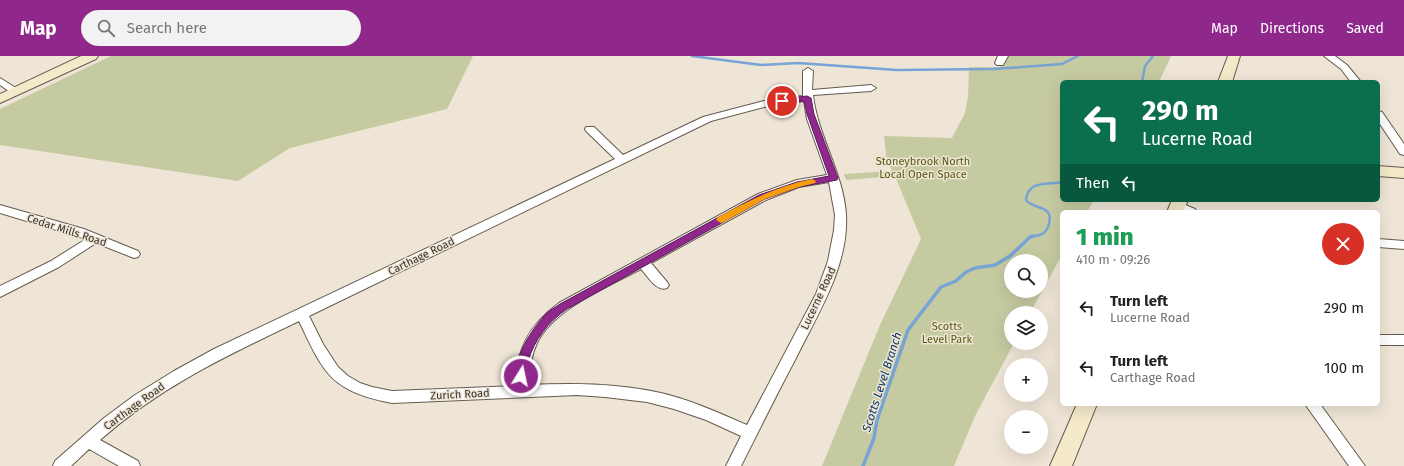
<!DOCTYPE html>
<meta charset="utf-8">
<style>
:root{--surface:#fff;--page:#f2f2f2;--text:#202124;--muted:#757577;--accent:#90278b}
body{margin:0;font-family:"Fira Sans",sans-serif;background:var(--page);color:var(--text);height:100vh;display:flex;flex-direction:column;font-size:15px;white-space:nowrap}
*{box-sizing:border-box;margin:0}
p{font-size:13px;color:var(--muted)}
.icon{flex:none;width:22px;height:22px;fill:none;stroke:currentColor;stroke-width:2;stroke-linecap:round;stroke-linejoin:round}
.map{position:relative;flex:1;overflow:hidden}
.sheet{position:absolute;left:1060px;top:154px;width:320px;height:196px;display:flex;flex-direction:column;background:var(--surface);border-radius:6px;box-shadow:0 4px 16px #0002}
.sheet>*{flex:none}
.guide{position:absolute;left:1060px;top:24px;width:320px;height:122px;border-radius:6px;box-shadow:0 4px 16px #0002;background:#0b6e4f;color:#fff;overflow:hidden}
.fabs{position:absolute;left:1004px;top:198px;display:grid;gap:8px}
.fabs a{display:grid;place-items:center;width:44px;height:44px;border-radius:50%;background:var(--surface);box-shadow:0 4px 16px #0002;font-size:20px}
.pin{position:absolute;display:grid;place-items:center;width:34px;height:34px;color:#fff;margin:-17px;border:2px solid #fff;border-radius:50%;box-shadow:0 1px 4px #0007}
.me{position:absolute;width:44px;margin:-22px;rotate:10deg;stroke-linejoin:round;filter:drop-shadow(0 0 3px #0008)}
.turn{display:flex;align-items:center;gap:14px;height:84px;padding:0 16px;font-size:18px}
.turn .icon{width:52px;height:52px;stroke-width:2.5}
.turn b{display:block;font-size:28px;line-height:34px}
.then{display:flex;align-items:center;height:38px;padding:0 16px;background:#0003;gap:8px;font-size:15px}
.round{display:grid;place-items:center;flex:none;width:42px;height:42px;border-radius:21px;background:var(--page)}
.headline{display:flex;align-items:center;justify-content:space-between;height:68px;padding:0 16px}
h1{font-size:24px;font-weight:800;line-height:30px;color:#1e9e55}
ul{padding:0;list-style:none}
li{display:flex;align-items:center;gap:12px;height:60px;padding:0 16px}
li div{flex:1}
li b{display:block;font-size:15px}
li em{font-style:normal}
header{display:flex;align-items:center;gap:24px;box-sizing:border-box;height:56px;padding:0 20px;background:var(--accent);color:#fff}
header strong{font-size:19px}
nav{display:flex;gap:22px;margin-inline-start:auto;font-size:14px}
.search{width:280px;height:36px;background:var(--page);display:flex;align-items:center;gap:10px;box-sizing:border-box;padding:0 14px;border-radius:22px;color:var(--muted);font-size:15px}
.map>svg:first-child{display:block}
.green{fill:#c6caa1;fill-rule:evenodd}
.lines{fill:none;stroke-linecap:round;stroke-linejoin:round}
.stream-far1{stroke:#77a4d4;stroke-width:2.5}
.stream{stroke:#77a4d4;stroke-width:3.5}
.street-casing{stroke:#635b4e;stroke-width:2}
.secondary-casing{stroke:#635b4e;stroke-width:2}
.street{fill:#fff;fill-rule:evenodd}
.secondary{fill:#f4e9c8;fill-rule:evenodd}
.route{fill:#90278b;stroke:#5e195a}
.slow{fill:#f59e0b}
.labels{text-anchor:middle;stroke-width:3;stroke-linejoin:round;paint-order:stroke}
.park-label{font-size:11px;fill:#575a10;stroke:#eee5d6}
.street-label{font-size:11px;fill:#37332d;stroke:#eee5d6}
.water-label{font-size:12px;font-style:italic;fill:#073966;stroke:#eee5d6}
</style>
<header>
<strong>Map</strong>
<div class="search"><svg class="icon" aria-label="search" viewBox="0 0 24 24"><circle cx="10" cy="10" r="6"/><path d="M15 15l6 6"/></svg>Search here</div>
<nav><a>Map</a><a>Directions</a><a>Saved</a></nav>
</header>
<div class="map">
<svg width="1404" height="410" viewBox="0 0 1404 410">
<rect width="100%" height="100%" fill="#eee5d6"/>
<!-- green -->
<g class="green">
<path d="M111,0H473L447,53L290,92L238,125L0,89V53Z"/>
<path d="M1005,0H1171L1159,26H1062V144H1094L1087,156H1062V199L1030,257H1011V287H1014L975,360L954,410H822L880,269L921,183L895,120L846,124L844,118L892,115L886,99L884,80L952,82L965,57L968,40L969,11H1000ZM1011,205H1041V235H1011Z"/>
</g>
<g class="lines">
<!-- stream-far1 -->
<g class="stream-far1">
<path d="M692,0L761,9L798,7L897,14L994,13L1062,8L1078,0"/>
<path d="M1142,26L1145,10L1153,0"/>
<path d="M1030,181C1040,179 1046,179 1049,168C1054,148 1033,154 1026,144C1028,124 1047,129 1062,126"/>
</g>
<!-- stream -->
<path class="stream" d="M863,410L874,382L877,364L908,274L941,231L956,225L966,216L975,212L995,209L1010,200L1030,181L1034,180"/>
<!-- street casing -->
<g class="street-casing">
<g id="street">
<path d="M998,0H1008L1003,9H997L995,7Z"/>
<path d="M1324,0H1335L1347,9L1361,26H1351L1341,13Z"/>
<path d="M808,12L813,15L812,34L871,29L876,32L871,35L813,39C818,81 843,116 846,158C849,210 818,257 796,302C777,338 759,374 741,410H726L741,380L706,364L674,353L647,346L605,341L577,339L392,347C331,335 324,318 299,265C226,300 161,330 100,384L138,405L140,410H119L89,393L71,410H53L55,405L104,362L135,339L174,315L214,293L615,103L586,75L585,73L586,71H594L623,99L703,61L764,45L803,40V15ZM804,45L807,63L827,119L797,124L758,138L559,247C528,270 518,292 514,330L392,335L372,331L360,327L348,320L338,311L323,288L309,260L711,65L764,51ZM829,126L835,159L834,174L828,205L816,238L747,369C719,357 691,344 661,337C617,327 572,327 528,329C529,315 531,300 537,287C553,253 609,230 641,213C648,220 656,236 667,232L669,229L667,226L651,207L766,144L799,131Z"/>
<path d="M0,22L19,34L21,36L19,38H13L0,29Z"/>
<path d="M1378,55L1382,56L1404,88V99L1400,98L1378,65Z"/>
<path d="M1178,146L1195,153L1197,156C1188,156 1178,158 1172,150L1174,147Z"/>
<path d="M0,149L84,173L138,195L140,198L138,201L134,202L96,187L59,211L0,241V230L51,205L86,183L0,157Z"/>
<path d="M1378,183L1404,185V193L1378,191Z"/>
<rect x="1378" y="279" width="26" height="10"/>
<path d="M1305,348H1320L1365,410H1349Z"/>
</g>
</g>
<!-- secondary casing -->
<g class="secondary-casing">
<g id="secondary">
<path d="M81,0H98L96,3L0,47V38Z"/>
<path d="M1228,0H1240L1232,26H1218Z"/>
<path d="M1378,110L1404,112V122L1378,120Z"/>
<path d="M1172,144H1188L1183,156H1167Z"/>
<path d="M1077,348H1097L1072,410H1050Z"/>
</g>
</g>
<!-- street -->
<use href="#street" class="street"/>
<!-- secondary -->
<use href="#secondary" class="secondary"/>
</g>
<!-- route -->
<path class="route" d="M807,40L811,42L814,58L838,122L837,124L799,131L765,143L567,253C548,266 535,283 528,305C526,311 528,318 525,323L521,325L517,323C509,307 535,268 547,257C551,253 556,251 560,248L759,139L797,126L829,120L807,58L804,45L782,47L778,45L782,43Z"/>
<!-- slow -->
<path class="slow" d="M812,123L816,125L815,127L799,131L765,143L724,166L721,167L716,164L718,161C748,145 778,130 812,123Z"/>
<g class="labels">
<!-- park labels -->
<g class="park-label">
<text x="923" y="109">Stoneybrook North<tspan x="923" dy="13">Local Open Space</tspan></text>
<text x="947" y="274">Scotts<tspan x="947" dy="13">Level Park</tspan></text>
</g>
<!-- street labels -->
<g class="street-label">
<text transform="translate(67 174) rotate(18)" y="4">Cedar Mills Road</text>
<text transform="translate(421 200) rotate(-26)" y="4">Carthage Road</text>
<text transform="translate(818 242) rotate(-65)" y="4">Lucerne Road</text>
<text transform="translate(460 338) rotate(-3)" y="4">Zurich Road</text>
<text transform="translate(134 350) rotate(-36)" y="4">Carthage Road</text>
</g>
<!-- water labels -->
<g class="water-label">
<text transform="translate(882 326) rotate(-72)" y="4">Scotts Level Branch</text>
</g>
</g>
</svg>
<div class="fabs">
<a><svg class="icon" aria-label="search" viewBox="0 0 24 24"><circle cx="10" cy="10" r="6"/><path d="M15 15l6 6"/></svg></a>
<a><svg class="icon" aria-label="layers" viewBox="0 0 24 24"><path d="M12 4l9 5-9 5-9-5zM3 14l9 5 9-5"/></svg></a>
<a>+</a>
<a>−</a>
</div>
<div class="pin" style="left:782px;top:45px;background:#d93025"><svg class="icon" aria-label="arrive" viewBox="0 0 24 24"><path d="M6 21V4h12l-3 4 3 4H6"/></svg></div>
<svg class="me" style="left:521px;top:320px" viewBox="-20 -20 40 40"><circle r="17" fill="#90278b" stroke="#fff" stroke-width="3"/><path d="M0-11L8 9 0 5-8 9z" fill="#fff"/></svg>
<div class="guide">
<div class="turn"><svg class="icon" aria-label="left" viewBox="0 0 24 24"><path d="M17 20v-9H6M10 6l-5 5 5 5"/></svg><div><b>290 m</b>Lucerne Road</div></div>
<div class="then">Then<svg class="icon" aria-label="left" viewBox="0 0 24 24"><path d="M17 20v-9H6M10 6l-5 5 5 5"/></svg></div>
</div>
<section class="sheet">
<div class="headline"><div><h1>1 min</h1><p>410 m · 09:26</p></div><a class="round" style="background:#d93025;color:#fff"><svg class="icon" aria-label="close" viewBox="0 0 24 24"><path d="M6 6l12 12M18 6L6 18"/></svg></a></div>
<ul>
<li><svg class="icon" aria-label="left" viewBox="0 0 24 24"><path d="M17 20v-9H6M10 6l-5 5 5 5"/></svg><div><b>Turn left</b><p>Lucerne Road</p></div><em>290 m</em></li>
<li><svg class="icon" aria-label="left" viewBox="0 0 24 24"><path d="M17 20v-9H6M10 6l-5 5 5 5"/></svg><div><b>Turn left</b><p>Carthage Road</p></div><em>100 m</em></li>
</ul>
</section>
</div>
